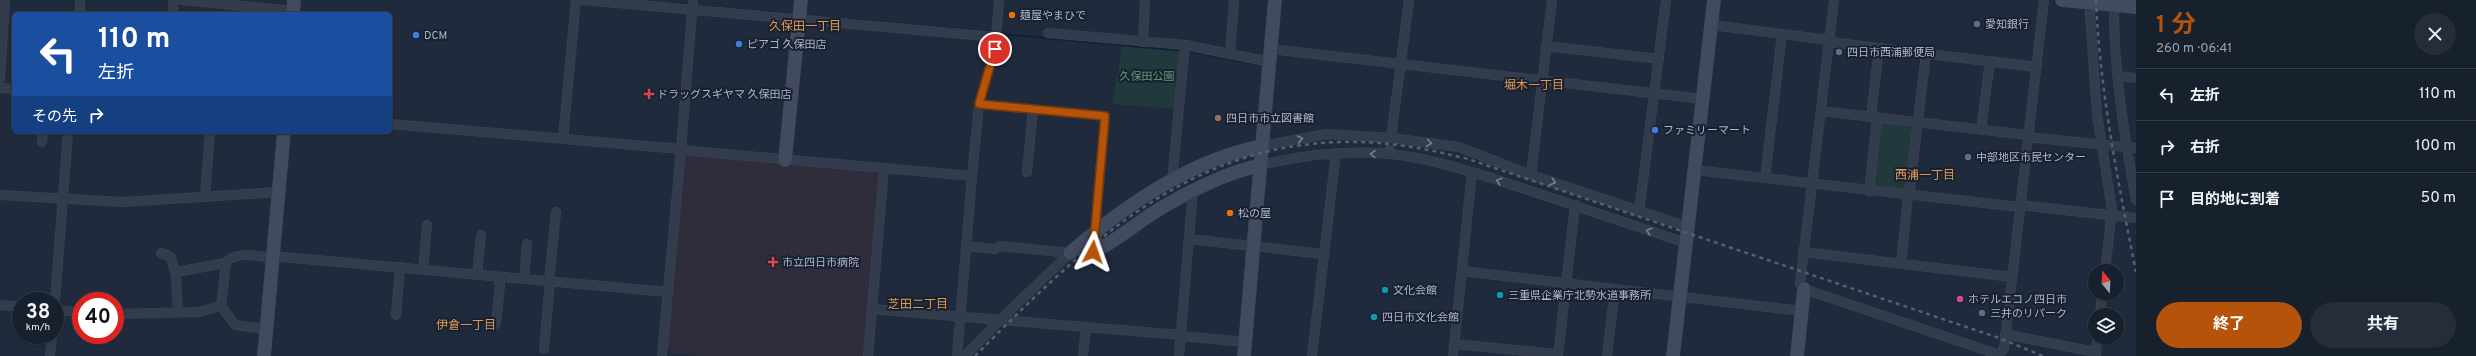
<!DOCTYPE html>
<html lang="ja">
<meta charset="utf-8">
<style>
:root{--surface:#17202d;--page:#242d39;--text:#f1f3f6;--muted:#9ea3aa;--line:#363e49;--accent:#b45309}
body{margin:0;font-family:Overpass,"Noto Sans JP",sans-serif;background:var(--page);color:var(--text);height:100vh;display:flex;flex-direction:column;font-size:15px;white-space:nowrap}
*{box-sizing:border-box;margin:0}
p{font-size:13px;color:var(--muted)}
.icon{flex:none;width:22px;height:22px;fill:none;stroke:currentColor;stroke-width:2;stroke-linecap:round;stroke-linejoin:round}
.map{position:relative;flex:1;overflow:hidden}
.panel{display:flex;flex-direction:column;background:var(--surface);width:340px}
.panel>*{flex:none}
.top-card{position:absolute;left:12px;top:12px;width:380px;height:122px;border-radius:6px;box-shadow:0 1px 3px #0004,0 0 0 1px var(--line);background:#1a4fa0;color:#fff;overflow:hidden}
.needle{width:26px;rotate:342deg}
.controls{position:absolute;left:2088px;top:264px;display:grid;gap:8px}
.controls a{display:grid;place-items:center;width:36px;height:36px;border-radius:50%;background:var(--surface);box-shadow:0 1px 3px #0004,0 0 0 1px var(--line);font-size:20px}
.speed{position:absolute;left:12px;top:292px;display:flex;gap:8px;font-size:20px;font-weight:700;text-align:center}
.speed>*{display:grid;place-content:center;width:52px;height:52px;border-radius:50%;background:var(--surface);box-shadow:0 1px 3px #0004,0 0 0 1px var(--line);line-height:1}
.speed small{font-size:10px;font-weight:400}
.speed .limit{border:6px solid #d22;background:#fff;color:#111}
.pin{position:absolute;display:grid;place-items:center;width:34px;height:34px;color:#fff;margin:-17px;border:2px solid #fff;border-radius:50%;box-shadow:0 1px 4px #0007}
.me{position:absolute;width:44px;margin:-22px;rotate:4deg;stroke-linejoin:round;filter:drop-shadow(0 0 3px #0008)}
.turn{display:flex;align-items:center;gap:14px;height:84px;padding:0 20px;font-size:18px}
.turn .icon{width:52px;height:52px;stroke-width:2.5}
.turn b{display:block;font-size:28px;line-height:34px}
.then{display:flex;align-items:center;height:38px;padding:0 20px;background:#0003;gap:8px;font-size:15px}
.round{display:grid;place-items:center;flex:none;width:42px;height:42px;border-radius:21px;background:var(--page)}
.overview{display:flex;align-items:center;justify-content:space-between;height:68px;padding:0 20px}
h1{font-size:24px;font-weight:700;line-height:30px;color:var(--accent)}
.primary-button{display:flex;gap:8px;margin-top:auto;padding:8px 20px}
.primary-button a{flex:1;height:46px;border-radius:24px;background:var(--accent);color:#fff;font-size:16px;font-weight:700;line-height:46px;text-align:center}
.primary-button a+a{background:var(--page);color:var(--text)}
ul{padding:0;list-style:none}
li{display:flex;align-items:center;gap:12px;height:52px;padding:0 20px;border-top:1px solid var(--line)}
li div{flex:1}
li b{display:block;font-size:15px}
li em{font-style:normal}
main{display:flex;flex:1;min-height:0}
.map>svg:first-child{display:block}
.medical{fill:#2f2c3c}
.green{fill:#21383d}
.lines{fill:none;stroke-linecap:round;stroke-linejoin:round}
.stream{stroke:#12203a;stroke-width:2.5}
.street-tunnel{stroke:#343f51;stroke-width:9;stroke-dasharray:9 4.5;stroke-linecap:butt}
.street-casing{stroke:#3d4555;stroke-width:10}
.secondary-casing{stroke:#3d4555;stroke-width:14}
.street{stroke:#333c4c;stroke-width:9}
.secondary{stroke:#414a5f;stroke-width:13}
.rail{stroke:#555f74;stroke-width:2.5;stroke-dasharray:4 4;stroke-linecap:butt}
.oneway{stroke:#777f90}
.route-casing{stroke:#753606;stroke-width:10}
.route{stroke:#b45309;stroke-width:7}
.food-dot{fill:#e8710a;stroke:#192131;stroke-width:1.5}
.service-dot{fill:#5c6f8a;stroke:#192131;stroke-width:1.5}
.shop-dot{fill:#3f7fe0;stroke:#192131;stroke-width:1.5}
.health-dot{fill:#e0444e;stroke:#192131;stroke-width:1.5}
.education-dot{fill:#8d6e63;stroke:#192131;stroke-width:1.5}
.culture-dot{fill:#0f9aa8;stroke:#192131;stroke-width:1.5}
.hotel-dot{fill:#d1479c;stroke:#192131;stroke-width:1.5}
.labels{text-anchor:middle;stroke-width:4;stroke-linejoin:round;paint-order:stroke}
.poi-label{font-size:11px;fill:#aeb6c8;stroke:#192131;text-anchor:start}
.park-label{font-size:11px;fill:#639c74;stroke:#192131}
.neighbourhood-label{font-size:12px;fill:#de9a53;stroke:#192131}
</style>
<main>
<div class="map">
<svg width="2136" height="356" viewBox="0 0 2136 356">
<rect width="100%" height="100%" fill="#1f2a3c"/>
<!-- medical -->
<path class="medical" d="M689,155L875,171L880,175L863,356H699L671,353L667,348L684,158Z"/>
<!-- green -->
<g class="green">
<path d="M1123,43L1180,48L1182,53L1176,109L1112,104Z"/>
<path d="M1879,121L1911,126L1913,131L1907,187L1904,189L1873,185Z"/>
</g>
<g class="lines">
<!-- stream -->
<g class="stream">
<path d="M672,3L686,5"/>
<path d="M699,6L788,14"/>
<path d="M819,17L991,32"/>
<path d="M1002,34L1189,51L1250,63"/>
</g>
<!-- street-tunnel -->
<path class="street-tunnel" d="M1389,154L1391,138"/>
<!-- street casing -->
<g class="street-casing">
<g id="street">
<path d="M182,0L293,11"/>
<path d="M584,0L997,37"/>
<path d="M1834,0L1800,284L1804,289L1997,354"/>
<path d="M2089,0L2097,114L2112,210L2105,271"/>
<path d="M2114,0C2113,67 2124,134 2136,200"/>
<path d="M80,14V0"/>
<path d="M173,14V0"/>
<path d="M1712,25L1829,40"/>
<path d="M1048,33L1185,45L1270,62"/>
<path d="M1143,42L1145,0"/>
<path d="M1829,42L2037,67"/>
<path d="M1546,46L1659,59"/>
<path d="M1271,49L1703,99"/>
<path d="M1230,54L1234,0"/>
<path d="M2118,76L2136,78"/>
<path d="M0,79L5,0"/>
<path d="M0,88L14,89"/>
<path d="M979,104L1105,116L1095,232"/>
<path d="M1821,111L2028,135"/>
<path d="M1871,117L1879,48"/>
<path d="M390,124L681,149"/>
<path d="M1981,130L1990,61"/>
<path d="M2028,137L2136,148"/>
<path d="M1391,138L1409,0"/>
<path d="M563,139L576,0"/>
<path d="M42,142L43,132"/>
<path d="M1262,146L1326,134L1391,138L1459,147L1531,175L1688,227"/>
<path d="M681,150L693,0"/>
<path d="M1261,165C1303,155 1347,150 1391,154C1436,159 1479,174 1522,188C1577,206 1632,225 1686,243"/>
<path d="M1695,170L2020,207"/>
<path d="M1027,172L1033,109"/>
<path d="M1531,175L1552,0"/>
<path d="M972,176L979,104L995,49L999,0"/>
<path d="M1765,178L1782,34"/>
<path d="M1172,181L1185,45"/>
<path d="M1869,191L1877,118"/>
<path d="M0,195L122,202L278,192"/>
<path d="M1909,195L1926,54"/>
<path d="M205,197L210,132"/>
<path d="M2020,205L2136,218"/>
<path d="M1639,212L1666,0"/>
<path d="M1189,239L1323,254"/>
<path d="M1803,252L2012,277"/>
<path d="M161,253L171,257L176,275L178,312"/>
<path d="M272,256L668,292"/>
<path d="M1901,264L1908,195"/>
<path d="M423,269L427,225"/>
<path d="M1462,271L1802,311"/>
<path d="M175,272L226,263"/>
<path d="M477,275L481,235"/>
<path d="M524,279L527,244"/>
<path d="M549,281L556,212"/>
<path d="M55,301L68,132"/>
<path d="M0,305L21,307"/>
<path d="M221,306L235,325L266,329"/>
<path d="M872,309L884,169"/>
<path d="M55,310L81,312"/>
<path d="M115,314L199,312L221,306L226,263C234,251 260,255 272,259"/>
<path d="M396,315L400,267"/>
<path d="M2100,315L2102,293"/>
<path d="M496,324L500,285L497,277"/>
<path d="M2005,334L2095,352"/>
<path d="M1181,336L1246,342"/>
<path d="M1454,344L1558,354"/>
<path d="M544,349L550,281"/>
<path d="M50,356L52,335"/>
<path d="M662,356L681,150L972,176L957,356"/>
<path d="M868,356L872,309L1000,320L1070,253L1000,246L995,249L966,246"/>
<path d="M965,356L1000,320L1181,335"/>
<path d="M1083,356L1086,327"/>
<path d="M1179,356L1193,190"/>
<path d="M1312,356L1336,153"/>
<path d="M1453,356L1472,172"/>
<path d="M1558,356L1575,205"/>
<path d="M1607,356L1615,289"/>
<path d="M1997,356L2004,349L2044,0"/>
<path d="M2096,356L2097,337"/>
</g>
</g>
<!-- secondary casing -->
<g class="secondary-casing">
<g id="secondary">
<path d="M2062,0L2136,7"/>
<path d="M293,14L294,0"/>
<path d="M785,160L801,0"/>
<path d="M1095,232L1093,252C1114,242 1131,228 1150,215C1185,193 1221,174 1261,165"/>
<path d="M1070,253C1124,206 1190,160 1262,146L1275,0"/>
<path d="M264,356L284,132"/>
<path d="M1244,356L1262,146"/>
<path d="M1673,356L1714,0"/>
<path d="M1797,356L1804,289"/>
</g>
</g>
<!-- street -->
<use href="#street" class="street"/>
<!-- secondary -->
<use href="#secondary" class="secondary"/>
<!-- rail -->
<g class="rail">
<path d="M2096,0C2100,92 2118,182 2136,272"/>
<path d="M975,356C1080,251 1185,143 1346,142C1388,141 1428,149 1468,159L1999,338L2043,356"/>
</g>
</g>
<!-- one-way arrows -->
<defs><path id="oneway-chevron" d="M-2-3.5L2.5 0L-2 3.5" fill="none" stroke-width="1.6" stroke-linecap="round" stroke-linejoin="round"/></defs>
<g class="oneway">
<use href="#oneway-chevron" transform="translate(1300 139) rotate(-10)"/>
<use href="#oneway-chevron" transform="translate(1429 143) rotate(8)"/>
<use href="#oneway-chevron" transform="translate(1373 154) rotate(-179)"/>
<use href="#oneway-chevron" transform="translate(1499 181) rotate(-162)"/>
<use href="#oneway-chevron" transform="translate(1553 182) rotate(19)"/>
<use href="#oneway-chevron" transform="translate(1649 231) rotate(-161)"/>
</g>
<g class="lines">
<!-- route casing -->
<g class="route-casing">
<path id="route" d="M995,49L979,104L1105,116L1093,252"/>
</g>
<!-- route -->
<use href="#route" class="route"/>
</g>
<!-- markers -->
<g class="food-dot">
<circle cx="1012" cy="15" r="4"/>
<circle cx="1230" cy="213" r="4"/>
</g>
<g class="service-dot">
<circle cx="1977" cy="24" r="4"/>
<circle cx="1839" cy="52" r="4"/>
<circle cx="1968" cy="157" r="4"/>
<circle cx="1982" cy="313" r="4"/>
</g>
<g class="shop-dot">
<circle cx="416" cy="35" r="4"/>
<circle cx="739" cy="44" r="4"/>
<circle cx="1655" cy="130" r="4"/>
</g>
<g class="health-dot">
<path d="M647 88h4v4h4v4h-4v4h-4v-4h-4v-4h4z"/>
<path d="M771 256h4v4h4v4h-4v4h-4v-4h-4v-4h4z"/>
</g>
<circle class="education-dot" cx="1218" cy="118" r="4"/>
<g class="culture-dot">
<circle cx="1385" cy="290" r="4"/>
<circle cx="1500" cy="295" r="4"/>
<circle cx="1374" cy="317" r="4"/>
</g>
<circle class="hotel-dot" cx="1960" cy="299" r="4"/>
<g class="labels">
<!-- poi labels -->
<g class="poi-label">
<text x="1020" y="19">麺屋やまひで</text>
<text x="1985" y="28">愛知銀行</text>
<text x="424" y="39">DCM</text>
<text x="747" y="48">ピアゴ 久保田店</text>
<text x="1847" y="56">四日市西浦郵便局</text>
<text x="657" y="98">ドラッグスギヤマ 久保田店</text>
<text x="1226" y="122">四日市市立図書館</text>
<text x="1663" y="134">ファミリーマート</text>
<text x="1976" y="161">中部地区市民センター</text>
<text x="1238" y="217">松の屋</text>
<text x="782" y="266">市立四日市病院</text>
<text x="1393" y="294">文化会館</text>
<text x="1508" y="299">三重県企業庁北勢水道事務所</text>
<text x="1968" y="303">ホテルエコノ四日市</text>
<text x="1990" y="317">三井のリパーク</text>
<text x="1382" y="321">四日市文化会館</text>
</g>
<!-- park labels -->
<g class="park-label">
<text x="1147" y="80">久保田公園</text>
</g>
<!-- neighbourhood labels -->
<g class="neighbourhood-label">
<text x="805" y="30">久保田一丁目</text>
<text x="1534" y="89">堀木一丁目</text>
<text x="1925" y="179">西浦一丁目</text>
<text x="918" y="308">芝田二丁目</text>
<text x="466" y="329">伊倉一丁目</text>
</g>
</g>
</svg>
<div class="controls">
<a><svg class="needle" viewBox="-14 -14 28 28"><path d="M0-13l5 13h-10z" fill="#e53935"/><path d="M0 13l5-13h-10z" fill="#9ea3aa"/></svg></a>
<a><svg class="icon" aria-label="layers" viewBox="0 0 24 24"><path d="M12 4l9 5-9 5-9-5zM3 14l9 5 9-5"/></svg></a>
</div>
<div class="speed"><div>38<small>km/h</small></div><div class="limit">40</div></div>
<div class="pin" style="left:995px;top:49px;background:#d93025"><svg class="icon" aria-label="arrive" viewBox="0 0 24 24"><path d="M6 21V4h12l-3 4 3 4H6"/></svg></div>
<svg class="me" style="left:1093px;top:252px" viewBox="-20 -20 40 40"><path d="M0-17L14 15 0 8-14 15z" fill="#b45309" stroke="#fff" stroke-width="4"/></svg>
<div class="top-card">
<div class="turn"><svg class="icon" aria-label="left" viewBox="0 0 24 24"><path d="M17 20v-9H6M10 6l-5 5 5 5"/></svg><div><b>110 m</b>左折</div></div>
<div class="then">その先<svg class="icon" aria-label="right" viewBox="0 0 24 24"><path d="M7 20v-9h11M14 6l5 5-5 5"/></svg></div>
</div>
</div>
<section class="panel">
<div class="overview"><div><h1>1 分</h1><p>260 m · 06:41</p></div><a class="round"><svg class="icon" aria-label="close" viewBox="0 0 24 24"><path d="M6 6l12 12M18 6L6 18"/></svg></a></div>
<ul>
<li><svg class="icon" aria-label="left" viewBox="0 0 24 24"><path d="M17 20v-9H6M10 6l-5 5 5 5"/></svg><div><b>左折</b></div><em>110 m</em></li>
<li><svg class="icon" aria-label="right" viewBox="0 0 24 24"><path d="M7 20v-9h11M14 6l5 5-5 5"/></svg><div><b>右折</b></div><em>100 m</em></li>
<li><svg class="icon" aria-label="arrive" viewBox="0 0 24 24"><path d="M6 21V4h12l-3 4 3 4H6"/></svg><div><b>目的地に到着</b></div><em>50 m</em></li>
</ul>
<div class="primary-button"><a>終了</a><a>共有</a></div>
</section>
</main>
